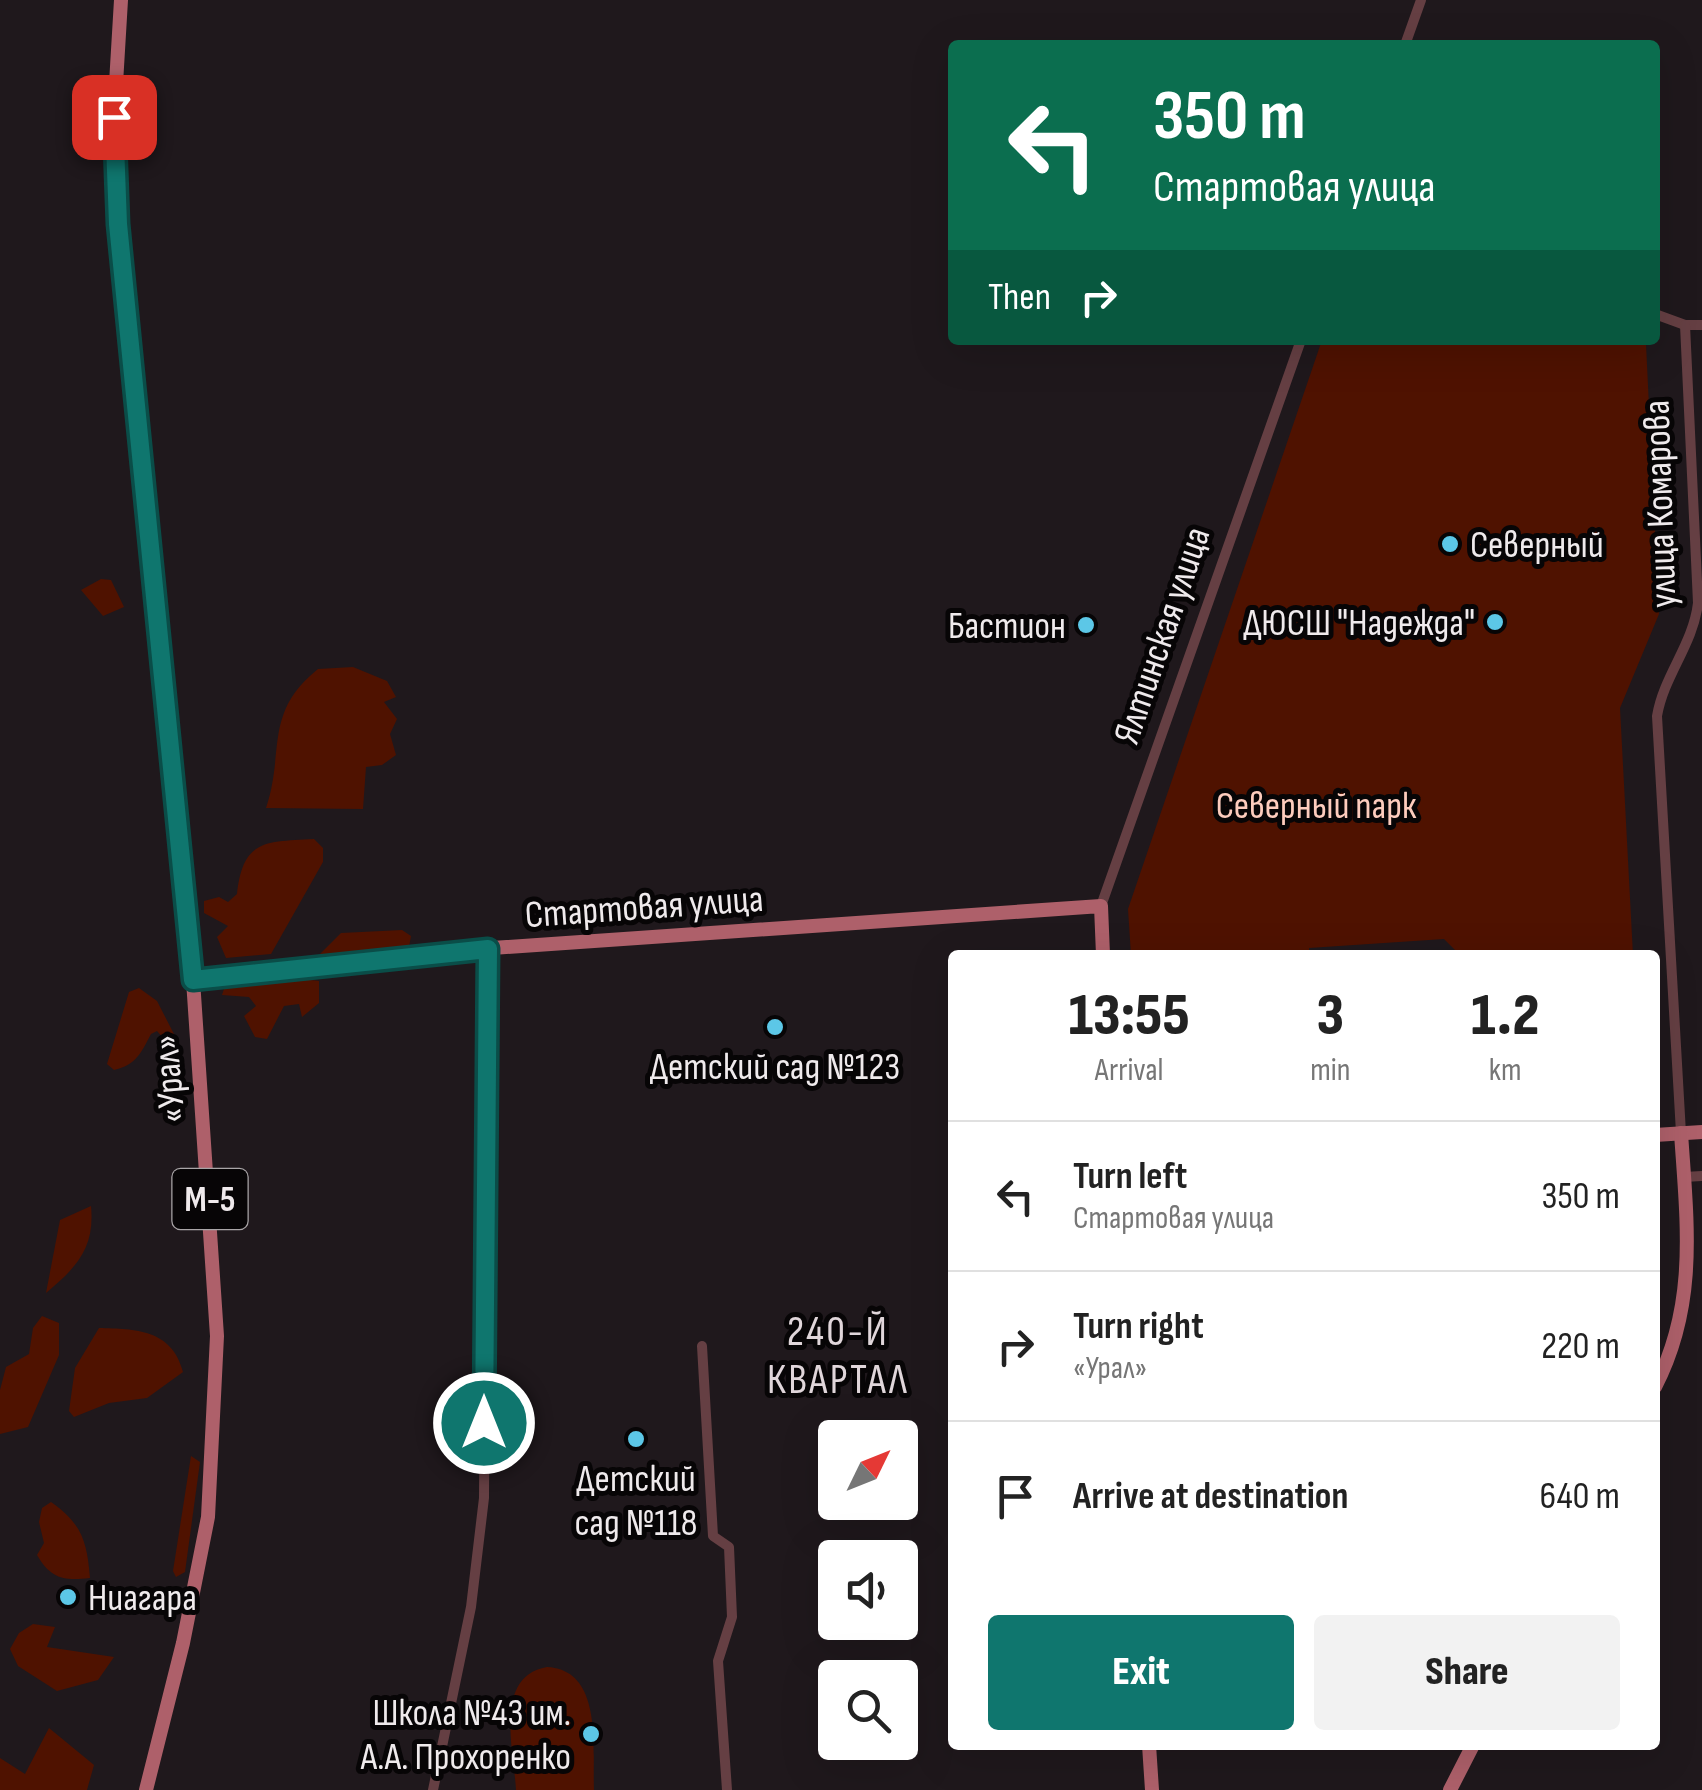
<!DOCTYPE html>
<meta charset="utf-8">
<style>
:root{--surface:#fff;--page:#f2f2f2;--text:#222;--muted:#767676;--line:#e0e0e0;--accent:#0f766e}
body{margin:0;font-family:"Sofia Sans Condensed",sans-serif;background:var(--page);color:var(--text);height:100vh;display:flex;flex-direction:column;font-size:38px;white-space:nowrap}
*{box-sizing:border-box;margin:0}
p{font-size:32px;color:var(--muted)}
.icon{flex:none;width:55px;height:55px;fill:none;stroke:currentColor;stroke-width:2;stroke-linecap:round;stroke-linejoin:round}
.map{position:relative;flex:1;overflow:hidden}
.drawer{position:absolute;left:948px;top:950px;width:712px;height:800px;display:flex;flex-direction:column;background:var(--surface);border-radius:10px;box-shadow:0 10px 40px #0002}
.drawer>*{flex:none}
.top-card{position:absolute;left:948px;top:40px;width:712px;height:305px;border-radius:10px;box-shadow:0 10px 40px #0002;background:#0b6e4f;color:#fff;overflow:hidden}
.needle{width:65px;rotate:47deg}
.tools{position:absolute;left:818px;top:1420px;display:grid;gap:20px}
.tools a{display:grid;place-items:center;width:100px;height:100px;border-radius:10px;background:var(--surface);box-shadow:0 10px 40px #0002;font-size:50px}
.pin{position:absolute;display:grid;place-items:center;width:85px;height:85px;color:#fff;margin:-42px;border-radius:20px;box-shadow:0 5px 15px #0006}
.me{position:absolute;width:110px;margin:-55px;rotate:0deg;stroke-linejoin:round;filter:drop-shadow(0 0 8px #0008)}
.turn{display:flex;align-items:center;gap:35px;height:210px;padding:0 40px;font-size:45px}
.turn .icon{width:130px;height:130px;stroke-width:2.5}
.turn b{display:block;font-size:70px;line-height:85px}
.then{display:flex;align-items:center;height:95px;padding:0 40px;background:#0003;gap:20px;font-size:38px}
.eta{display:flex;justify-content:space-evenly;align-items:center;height:170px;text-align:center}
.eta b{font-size:60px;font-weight:800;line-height:70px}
.primary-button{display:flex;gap:20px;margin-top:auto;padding:20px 40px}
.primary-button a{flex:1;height:115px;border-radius:10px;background:var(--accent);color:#fff;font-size:40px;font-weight:800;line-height:115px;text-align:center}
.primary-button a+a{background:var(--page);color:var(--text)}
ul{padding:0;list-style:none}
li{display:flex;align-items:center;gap:30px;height:150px;padding:0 40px;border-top:2px solid var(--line)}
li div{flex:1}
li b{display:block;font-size:38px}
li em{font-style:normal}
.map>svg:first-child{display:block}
.green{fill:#4f1200}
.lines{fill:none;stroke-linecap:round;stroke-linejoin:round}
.minor{stroke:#653f43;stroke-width:10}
.major{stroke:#ae606a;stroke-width:14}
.route-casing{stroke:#0a4d48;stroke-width:25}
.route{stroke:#0f766e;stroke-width:18}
.poi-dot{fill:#5cc7e7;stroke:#070506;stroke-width:4}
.labels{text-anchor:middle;stroke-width:10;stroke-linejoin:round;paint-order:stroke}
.shield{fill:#070506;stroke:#a9a5a7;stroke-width:2.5}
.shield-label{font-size:35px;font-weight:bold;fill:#efeaec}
.street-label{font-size:38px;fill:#efeaec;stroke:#070506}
.poi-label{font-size:38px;fill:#efeaec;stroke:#070506;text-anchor:end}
.park-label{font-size:38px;fill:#fdccbd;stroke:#070506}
.quarter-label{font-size:42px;letter-spacing:2.5px;fill:#e0d6da;stroke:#070506}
</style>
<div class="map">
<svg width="1702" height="1790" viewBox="0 0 1702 1790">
<rect width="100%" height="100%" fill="#1f181c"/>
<!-- green -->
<g class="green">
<path d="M1322,340H1641L1646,344L1659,614L1620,708L1633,955H1460L1444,939L1309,948V955H1131L1128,909Z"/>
<path d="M101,579L111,580L124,607L103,616L81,590Z"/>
<path d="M353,667L387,681L396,697L384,702L397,719L390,734L396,755L382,765L366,767L363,809L266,808C285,752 263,713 318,669Z"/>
<path d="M314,839L323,848V862L271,954L226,958L217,937L228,926L204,913V901L219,897L228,902L237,894C243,838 267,842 314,839Z"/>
<path d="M402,930L411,936L409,947L318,956L341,933Z"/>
<path d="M278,976L319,981V1003L302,1017L299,1004L284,1006L267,1039L255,1037L244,1016L256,1006L249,997L222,995L225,986Z"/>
<path d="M139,988L157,1001L175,1036L165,1040L157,1031L151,1034C141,1053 136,1065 114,1070L107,1064L129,992Z"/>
<path d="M91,1206C95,1248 77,1267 46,1293L60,1220Z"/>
<path d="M42,1316L59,1323V1355L28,1427L0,1434V1390L6,1367L29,1354L33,1328Z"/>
<path d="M99,1328C135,1329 172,1329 183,1372L147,1398L109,1403L74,1417L69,1411L75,1368Z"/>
<path d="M191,1456L200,1462L185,1572L176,1577L173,1571Z"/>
<path d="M51,1502C82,1524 87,1541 90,1578C64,1581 51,1579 37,1555L44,1543L39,1522L42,1508Z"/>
<path d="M33,1624L55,1627L47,1647L114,1657L98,1680L57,1691L18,1666L10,1649L19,1633Z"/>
<path d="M547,1667C604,1670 592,1749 594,1790H516C514,1751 493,1676 547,1667Z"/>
<path d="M49,1728L94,1765L87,1790H0V1758L25,1774Z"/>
</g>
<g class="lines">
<!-- minor -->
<g class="minor">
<path d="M1405,45L1421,0"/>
<path d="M1655,314L1685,325H1702"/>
<path d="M1101,906L1301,340"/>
<path d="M1681,1133L1657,716C1664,675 1693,645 1698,603L1685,325"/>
<path d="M1684,1177L1702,1176"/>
<path d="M702,1346L713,1536L729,1547L732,1617L718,1661L727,1790"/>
<path d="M433,1790L471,1607L484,1498L488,949"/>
</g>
<!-- major -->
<g class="major">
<path d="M121,0L114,117L118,224L193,980L217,1336L208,1517L183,1643L146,1790"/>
<path d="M193,980L421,953L1101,906L1103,955"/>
<path d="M1655,1135L1702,1132"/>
<path d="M1655,1387C1698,1304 1687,1223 1681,1133"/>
<path d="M1149,1745L1152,1790"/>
<path d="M1450,1790L1473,1745"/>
</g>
</g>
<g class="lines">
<!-- route casing -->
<g class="route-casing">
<path id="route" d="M114,117L118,224L193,980L488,949L484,1423"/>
</g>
<!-- route -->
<use href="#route" class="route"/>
</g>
<!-- markers -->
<g class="poi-dot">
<circle cx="1450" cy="544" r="10"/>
<circle cx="1495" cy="622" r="10"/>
<circle cx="1086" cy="625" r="10"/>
<circle cx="775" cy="1027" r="10"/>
<circle cx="636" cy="1439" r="10"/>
<circle cx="68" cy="1597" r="10"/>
<circle cx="591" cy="1734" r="10"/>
</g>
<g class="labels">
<!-- shield labels -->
<rect class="shield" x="172.5" y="1169" width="75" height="60" rx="8"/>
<g class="shield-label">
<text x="210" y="1211">М-5</text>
</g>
<!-- street labels -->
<g class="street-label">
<text transform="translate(1659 504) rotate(-92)" y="13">улица Комарова</text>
<text transform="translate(1161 635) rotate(-71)" y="13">Ялтинская улица</text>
<text transform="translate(644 906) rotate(-4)" y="13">Стартовая улица</text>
<text transform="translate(168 1079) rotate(-95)" y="13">«Урал»</text>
</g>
<!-- poi labels -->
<g class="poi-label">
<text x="1470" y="557" text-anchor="start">Северный</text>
<text x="1475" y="635">ДЮСШ "Надежда"</text>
<text x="1066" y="638">Бастион</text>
<text x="775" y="1079" text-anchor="middle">Детский сад №123</text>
<text x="636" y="1491" text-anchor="middle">Детский<tspan x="636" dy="44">сад №118</tspan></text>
<text x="88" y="1610" text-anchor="start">Ниагара</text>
<text x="571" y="1725">Школа №43 им.<tspan x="571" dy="44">А.А. Прохоренко</tspan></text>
</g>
<!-- park labels -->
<g class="park-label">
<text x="1316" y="818">Северный парк</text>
</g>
<!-- quarter labels -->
<g class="quarter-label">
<text x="838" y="1345">240-Й<tspan x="838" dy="48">КВАРТАЛ</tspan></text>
</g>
</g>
</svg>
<div class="tools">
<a><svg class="needle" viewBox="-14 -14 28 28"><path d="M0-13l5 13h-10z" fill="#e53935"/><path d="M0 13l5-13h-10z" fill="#767676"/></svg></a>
<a><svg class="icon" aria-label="sound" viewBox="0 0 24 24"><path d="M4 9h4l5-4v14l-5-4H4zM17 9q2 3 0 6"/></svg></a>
<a><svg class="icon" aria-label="search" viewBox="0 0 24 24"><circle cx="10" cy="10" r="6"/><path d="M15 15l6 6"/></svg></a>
</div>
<div class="pin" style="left:114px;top:117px;background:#d93025"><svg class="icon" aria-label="arrive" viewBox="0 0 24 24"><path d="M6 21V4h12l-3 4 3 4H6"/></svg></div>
<svg class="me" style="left:484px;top:1423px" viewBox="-20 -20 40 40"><circle r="17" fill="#0f766e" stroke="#fff" stroke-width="3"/><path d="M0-11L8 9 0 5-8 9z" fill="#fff"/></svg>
<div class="top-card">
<div class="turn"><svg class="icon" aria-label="left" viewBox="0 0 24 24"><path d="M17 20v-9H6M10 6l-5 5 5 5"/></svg><div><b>350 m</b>Стартовая улица</div></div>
<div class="then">Then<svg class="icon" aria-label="right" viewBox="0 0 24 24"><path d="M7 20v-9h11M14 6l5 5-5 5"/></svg></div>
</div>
<section class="drawer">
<div class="eta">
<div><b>13:55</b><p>Arrival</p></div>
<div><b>3</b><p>min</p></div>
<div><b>1.2</b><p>km</p></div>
</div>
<ul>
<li><svg class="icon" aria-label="left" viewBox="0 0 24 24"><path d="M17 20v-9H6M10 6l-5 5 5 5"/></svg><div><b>Turn left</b><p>Стартовая улица</p></div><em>350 m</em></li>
<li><svg class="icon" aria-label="right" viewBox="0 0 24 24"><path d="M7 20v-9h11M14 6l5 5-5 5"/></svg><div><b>Turn right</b><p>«Урал»</p></div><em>220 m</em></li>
<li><svg class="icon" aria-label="arrive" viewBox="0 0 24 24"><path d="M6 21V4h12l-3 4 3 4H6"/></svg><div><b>Arrive at destination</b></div><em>640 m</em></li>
</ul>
<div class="primary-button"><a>Exit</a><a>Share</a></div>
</section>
</div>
